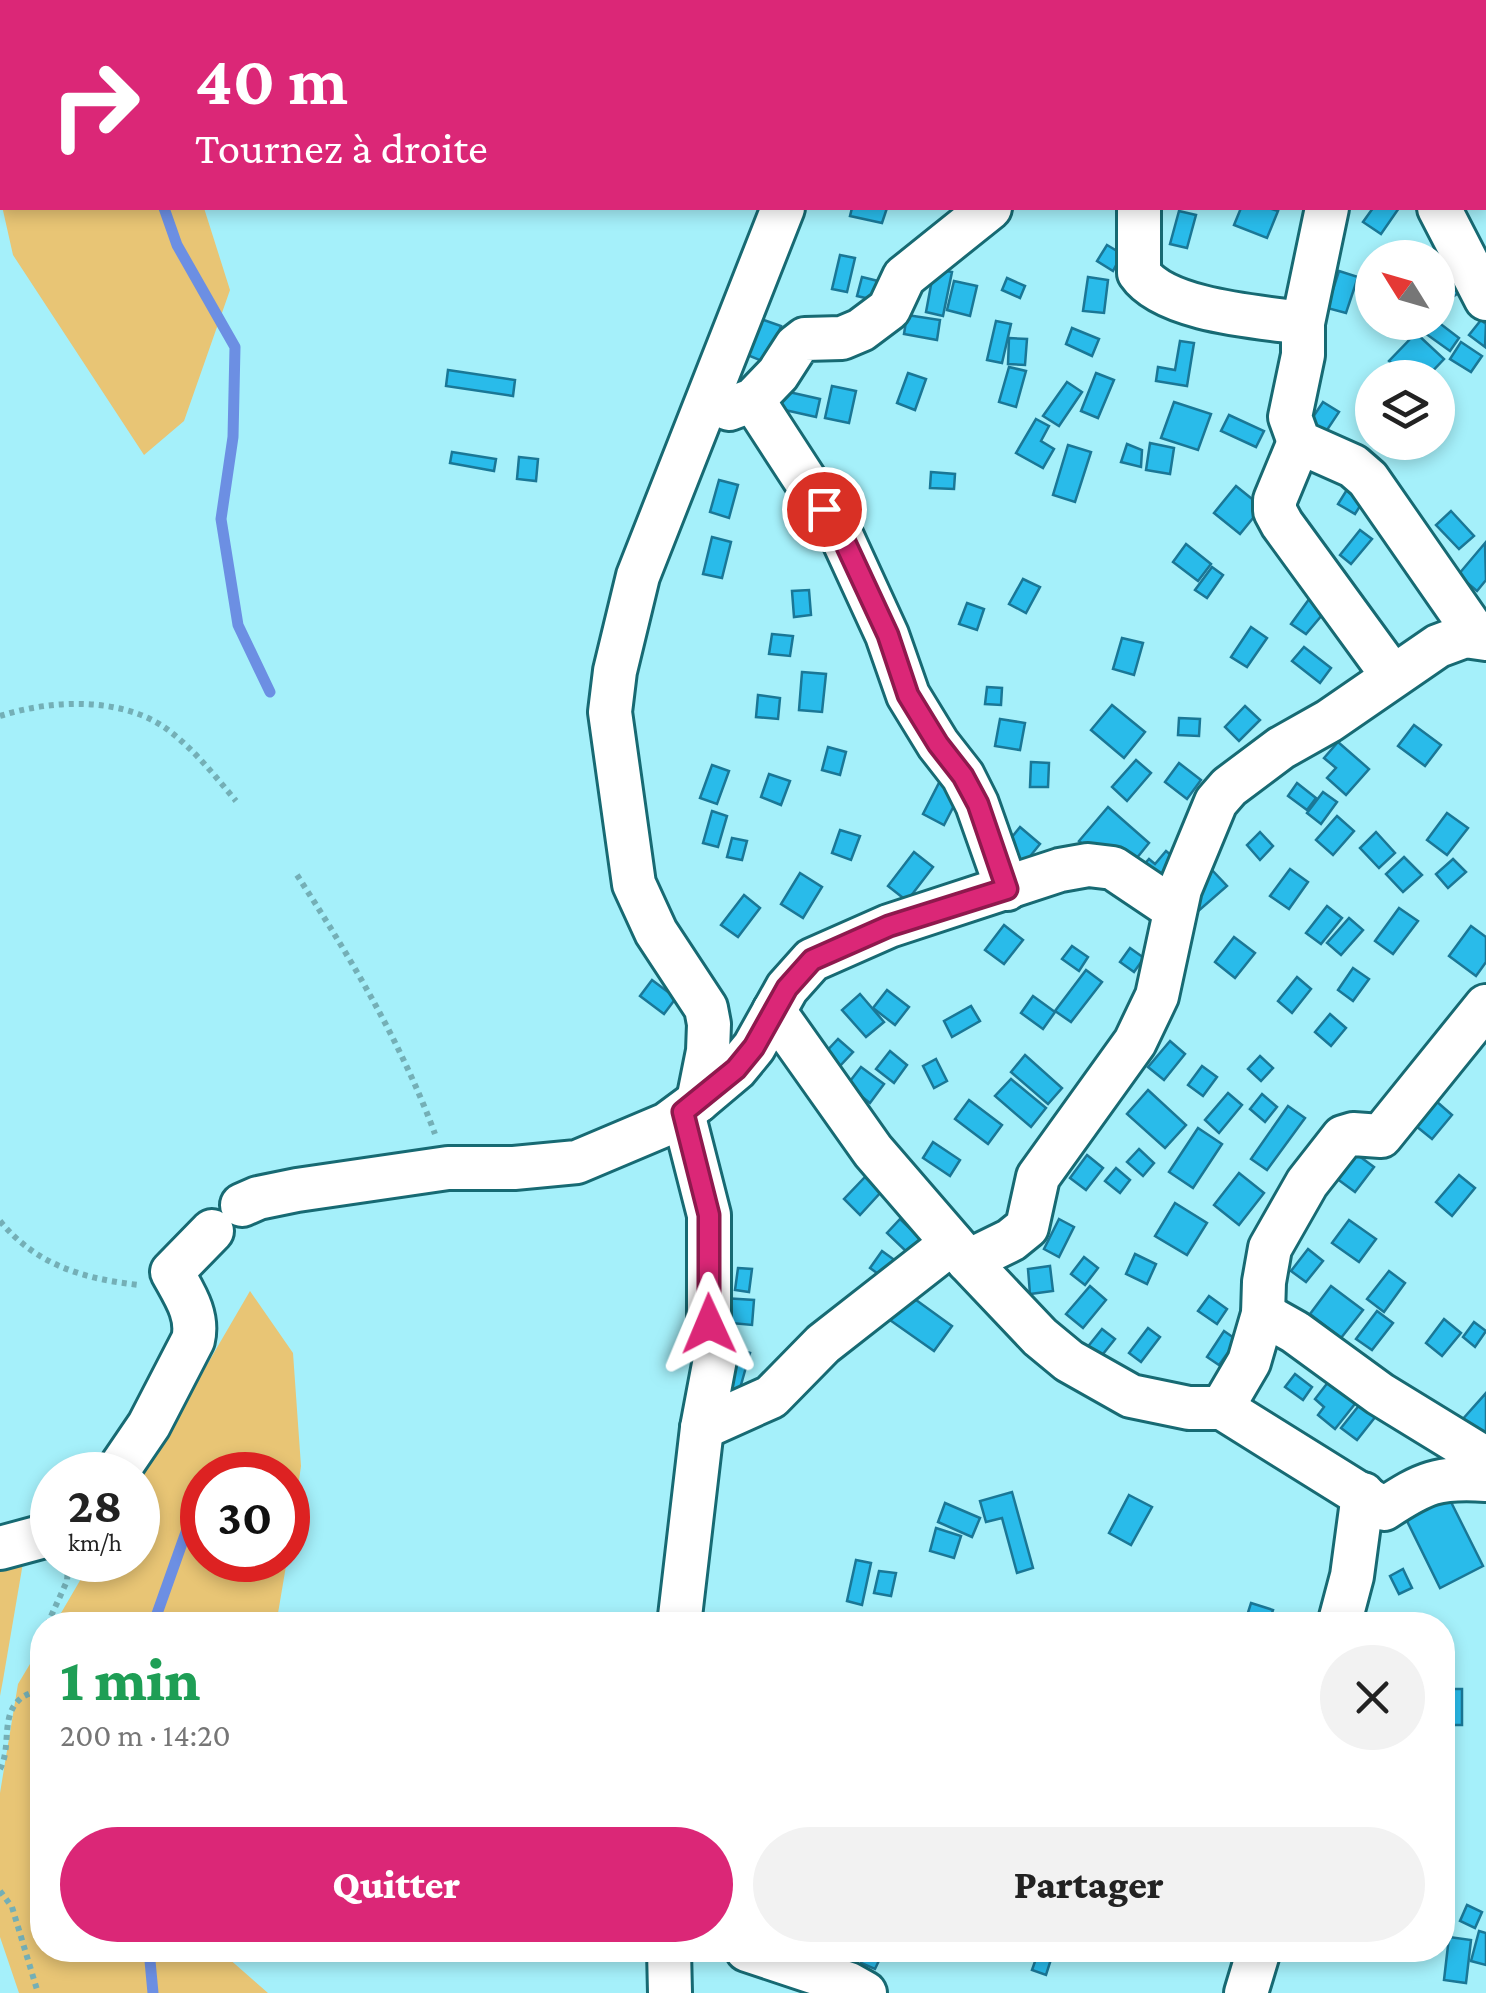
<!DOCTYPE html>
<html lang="fr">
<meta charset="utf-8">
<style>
:root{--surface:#fff;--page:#f2f2f2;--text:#222;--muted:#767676;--accent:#db2777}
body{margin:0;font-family:"Crimson Pro",serif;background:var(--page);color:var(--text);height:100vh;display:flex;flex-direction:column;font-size:38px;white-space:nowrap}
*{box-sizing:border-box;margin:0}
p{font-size:32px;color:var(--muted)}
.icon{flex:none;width:55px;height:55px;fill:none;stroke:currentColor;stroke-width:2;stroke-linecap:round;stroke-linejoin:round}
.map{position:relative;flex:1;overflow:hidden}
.details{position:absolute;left:30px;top:1612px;width:1425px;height:350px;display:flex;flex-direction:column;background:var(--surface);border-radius:40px;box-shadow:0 5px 15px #0003}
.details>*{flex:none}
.hud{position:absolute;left:0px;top:0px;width:1488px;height:210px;box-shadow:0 5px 15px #0003;background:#db2777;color:#fff;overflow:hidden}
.needle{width:65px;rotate:307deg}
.tools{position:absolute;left:1355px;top:240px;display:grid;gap:20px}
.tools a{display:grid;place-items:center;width:100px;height:100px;border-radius:50%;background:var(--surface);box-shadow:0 5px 15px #0003;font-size:50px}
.speed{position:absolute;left:30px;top:1452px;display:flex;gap:20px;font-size:50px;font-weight:700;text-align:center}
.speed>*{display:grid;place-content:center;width:130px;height:130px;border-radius:50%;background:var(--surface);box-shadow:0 5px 15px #0003;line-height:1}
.speed small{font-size:25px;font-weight:400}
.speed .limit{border:15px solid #d22;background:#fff;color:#111}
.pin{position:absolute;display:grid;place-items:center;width:85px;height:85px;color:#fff;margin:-42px;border:5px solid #fff;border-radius:50%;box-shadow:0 2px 10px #0007}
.me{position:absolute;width:110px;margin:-55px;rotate:359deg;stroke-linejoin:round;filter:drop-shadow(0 0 8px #0008)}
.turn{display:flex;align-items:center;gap:35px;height:210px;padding:0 30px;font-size:45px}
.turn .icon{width:130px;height:130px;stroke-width:2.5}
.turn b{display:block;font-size:70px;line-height:85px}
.round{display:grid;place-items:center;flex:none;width:105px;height:105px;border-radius:52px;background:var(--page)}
.head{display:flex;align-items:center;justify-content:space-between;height:170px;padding:0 30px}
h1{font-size:60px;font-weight:800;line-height:75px;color:#1e9e55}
.cta{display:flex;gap:20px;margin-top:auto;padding:20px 30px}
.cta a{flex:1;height:115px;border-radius:60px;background:var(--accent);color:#fff;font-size:40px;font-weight:800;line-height:115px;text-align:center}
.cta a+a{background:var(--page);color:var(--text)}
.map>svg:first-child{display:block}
.green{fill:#e8c575}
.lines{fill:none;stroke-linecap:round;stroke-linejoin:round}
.stream{stroke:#6c8fe3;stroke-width:11}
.building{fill:#29bbea;stroke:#1a7796;stroke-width:2.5}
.minor-casing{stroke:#176a73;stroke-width:48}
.path{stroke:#74afb6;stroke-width:6;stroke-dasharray:5 5;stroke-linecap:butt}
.minor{stroke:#fff;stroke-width:42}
.route-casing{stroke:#8e194d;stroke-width:25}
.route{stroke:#db2777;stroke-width:18}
</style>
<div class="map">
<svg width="1486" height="1993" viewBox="0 0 1486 1993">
<rect width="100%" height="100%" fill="#a5f0fa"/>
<!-- green -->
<g class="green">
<path d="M0,0H177V2H2V208H204L230,290L184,421L144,455L13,255L0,197Z"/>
<path d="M250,1291L293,1353L301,1466L288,1558V1475H202V1560H287L276,1625H54L92,1560H138V1483Z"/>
<path d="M25,1551L3,1680L0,1696V1558Z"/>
<path d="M42,1644V1950H219L268,1993H19L0,1937V1793L18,1684Z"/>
</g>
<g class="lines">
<!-- stream -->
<g class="stream">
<path d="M123,0L124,2"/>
<path d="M164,208L177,245L235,347L233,437L221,519L238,625L270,692"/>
<path d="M153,1625L202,1487"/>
<path d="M149,1950L153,1993"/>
</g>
</g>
<!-- building -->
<g class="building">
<path d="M852,208H887L882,223L850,216Z"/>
<path d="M1241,208H1269L1278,211L1267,238L1234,225Z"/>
<path d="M1373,208H1399L1381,234L1363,222Z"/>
<path d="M1179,211L1196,215L1187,248L1170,244Z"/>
<path d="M1107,245L1122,254L1113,271L1097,261Z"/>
<path d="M840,255L855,258L847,292L832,289Z"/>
<path d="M934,269L952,272L943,316L926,312Z"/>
<path d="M1339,271L1358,277L1346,313L1327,308Z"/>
<path d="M1454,275L1463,290L1438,307V285Z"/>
<path d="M862,277L878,281L874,300L857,296Z"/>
<path d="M1088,277L1108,280L1104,313L1083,311Z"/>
<path d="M1007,278L1025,286L1020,298L1002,290Z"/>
<path d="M954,281L977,286L970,316L947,310Z"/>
<path d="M907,315L940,320L937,340L904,334Z"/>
<path d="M758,318L781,326L767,363L745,354Z"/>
<path d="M1481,320L1486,324L1485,347L1469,335Z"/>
<path d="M996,321L1011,324L1002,363L987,360Z"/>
<path d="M1427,322H1438L1459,338L1450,351L1422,331Z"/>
<path d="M1072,328L1099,339L1092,356L1066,344Z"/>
<path d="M1416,333L1444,359L1426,378H1407L1389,361Z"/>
<path d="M1009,338L1027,339L1025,365L1008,364Z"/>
<path d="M1180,341L1194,343L1187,386L1156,381L1158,367L1175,370Z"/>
<path d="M1461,342L1482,356L1471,372L1450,359Z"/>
<path d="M1009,367L1026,371L1016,407L999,402Z"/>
<path d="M448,370L515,380L513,396L446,386Z"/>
<path d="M908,373L926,379L915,410L897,403Z"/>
<path d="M1096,373L1114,380L1098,418L1081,411Z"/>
<path d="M1067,382L1082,392L1059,426L1043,416Z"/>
<path d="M832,386L856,391L849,423L825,418Z"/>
<path d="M780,390L820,399L816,417L776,408Z"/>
<path d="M1174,402L1211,414L1198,450L1161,438Z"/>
<path d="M1323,402L1339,412L1323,436L1307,426Z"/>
<path d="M1229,415L1264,431L1256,447L1221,431Z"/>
<path d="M1036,419L1049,426L1041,441L1054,449L1043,468L1016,453Z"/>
<path d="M1150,443L1174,448L1170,474L1146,470Z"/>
<path d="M1127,444L1142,450L1141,467L1121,462Z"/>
<path d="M1068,445L1091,452L1075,502L1053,495Z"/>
<path d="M452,452L496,459L494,471L450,463Z"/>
<path d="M519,457L538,459L536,481L517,479Z"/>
<path d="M931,472L955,474L954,489L930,488Z"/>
<path d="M719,480L738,485L729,518L710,512Z"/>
<path d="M1353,480L1370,490L1355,514L1338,504Z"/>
<path d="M1236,486L1262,507L1240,534L1214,513Z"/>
<path d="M1451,511L1474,536L1459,549L1436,525Z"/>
<path d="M1360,530L1372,539L1351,564L1340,555Z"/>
<path d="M712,537L731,542L722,578L703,574Z"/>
<path d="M1485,543L1486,580L1477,591L1458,575Z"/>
<path d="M1186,544L1211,564L1198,581L1173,562Z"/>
<path d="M1212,567L1223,575L1207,598L1195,590Z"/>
<path d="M1023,579L1040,587L1026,613L1009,604Z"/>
<path d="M809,590L811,615L794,617L792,591Z"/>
<path d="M1312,595L1328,608L1306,634L1291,624Z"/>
<path d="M967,603L984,609L977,630L959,624Z"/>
<path d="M1251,627L1267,638L1247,667L1231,657Z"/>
<path d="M772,634L793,636L790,656L769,654Z"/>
<path d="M1122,638L1143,643L1134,675L1113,669Z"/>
<path d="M1304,647L1331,668L1320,683L1292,661Z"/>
<path d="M802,672L826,674L822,712L799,710Z"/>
<path d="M987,687L1002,688L1001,705L985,704Z"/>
<path d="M758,695L780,698L778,719L756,717Z"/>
<path d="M1112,705L1145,732L1124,758L1091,730Z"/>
<path d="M1245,706L1260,720L1239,741L1225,727Z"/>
<path d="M1179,718L1200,719L1199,736L1178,735Z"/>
<path d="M1000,719L1025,723L1020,750L995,746Z"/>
<path d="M1414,725L1441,745L1425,766L1398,746Z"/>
<path d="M1338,742L1369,769L1346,795L1327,778L1336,768L1324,758Z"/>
<path d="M828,747L846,752L840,775L822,770Z"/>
<path d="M1136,760L1151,773L1127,801L1112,787Z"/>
<path d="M1031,762L1049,763L1048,787H1030Z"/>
<path d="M1179,763L1201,780L1187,799L1165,782Z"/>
<path d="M712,765L729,771L717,804L700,798Z"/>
<path d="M769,774L790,781L781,805L761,797Z"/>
<path d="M942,777L963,788L944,825L923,814Z"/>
<path d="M1297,783L1316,798L1307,810L1288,796Z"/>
<path d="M1323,792L1337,802L1321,824L1307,813Z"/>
<path d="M1108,807L1149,843L1136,859L1122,848L1107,865L1079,841Z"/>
<path d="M712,811L727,816L718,847L703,843Z"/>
<path d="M1447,813L1468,828L1447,855L1427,840Z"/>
<path d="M1337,816L1354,831L1333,855L1316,840Z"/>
<path d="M1020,827L1040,844L1019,870L999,853Z"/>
<path d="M840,830L860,836L851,860L832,853Z"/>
<path d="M1260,832L1273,846L1260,860L1247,845Z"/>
<path d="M1376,832L1395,853L1379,868L1360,848Z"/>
<path d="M732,838L747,841L742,860L727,857Z"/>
<path d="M1166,851L1177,860L1156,885L1139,870L1149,859L1155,864Z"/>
<path d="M914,852L933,867L907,901L888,886Z"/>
<path d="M1404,857L1422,875L1403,892L1386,874Z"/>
<path d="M1453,859L1466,872L1448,888L1436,874Z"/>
<path d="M1290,869L1308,882L1289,909L1270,896Z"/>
<path d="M1212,870L1227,886L1196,913L1182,897Z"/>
<path d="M800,873L822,887L803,918L781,904Z"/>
<path d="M744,895L760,908L738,937L721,925Z"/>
<path d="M1327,906L1342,918L1321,944L1306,933Z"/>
<path d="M1399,908L1418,921L1393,954L1375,941Z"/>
<path d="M1349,918L1363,930L1341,955L1327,943Z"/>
<path d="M1004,925L1023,940L1004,964L985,950Z"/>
<path d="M1471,926L1486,937V962L1476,976L1449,956Z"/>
<path d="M1234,937L1255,953L1235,978L1215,962Z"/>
<path d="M1072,946L1088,957L1079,971L1062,959Z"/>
<path d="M1130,948L1144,958L1134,972L1120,962Z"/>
<path d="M1353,968L1369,979L1353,1001L1338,990Z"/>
<path d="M1086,970L1102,982L1071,1022L1055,1011Z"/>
<path d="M1297,977L1311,989L1292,1013L1278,1001Z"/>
<path d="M652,980L676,998L664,1014L640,996Z"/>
<path d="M887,990L909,1007L895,1025L873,1008Z"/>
<path d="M860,994L884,1022L866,1037L842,1010Z"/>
<path d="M1033,996L1055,1012L1043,1029L1021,1013Z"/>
<path d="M971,1006L980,1021L952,1037L944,1021Z"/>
<path d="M1330,1014L1346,1028L1331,1046L1315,1032Z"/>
<path d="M838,1039L853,1052L838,1068L823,1055Z"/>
<path d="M1170,1041L1185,1054L1164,1080L1148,1067Z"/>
<path d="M890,1051L907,1065L894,1083L876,1069Z"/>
<path d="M1025,1055L1062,1088L1048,1104L1011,1072Z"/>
<path d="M1260,1056L1273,1068L1261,1081L1248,1069Z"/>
<path d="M936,1059L947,1081L934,1088L923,1066Z"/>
<path d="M1202,1066L1217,1077L1203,1096L1188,1085Z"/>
<path d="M861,1067L884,1084L870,1103L847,1085Z"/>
<path d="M1011,1079L1046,1108L1031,1127L995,1096Z"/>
<path d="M1148,1090L1186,1125L1165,1148L1127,1114Z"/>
<path d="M1228,1093L1242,1105L1219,1133L1205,1120Z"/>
<path d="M1262,1094L1277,1107L1265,1122L1250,1109Z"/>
<path d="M969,1100L1002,1125L988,1144L955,1119Z"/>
<path d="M1436,1101L1452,1115L1432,1139L1416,1126Z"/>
<path d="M1288,1106L1305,1118L1267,1170L1251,1159Z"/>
<path d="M1198,1128L1222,1144L1193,1188L1169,1172Z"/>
<path d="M933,1142L960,1160L950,1176L923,1158Z"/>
<path d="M1139,1149L1154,1163L1143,1176L1127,1162Z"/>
<path d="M1355,1153L1374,1167L1355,1192L1336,1178Z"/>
<path d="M1087,1155L1103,1168L1086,1190L1070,1178Z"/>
<path d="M1116,1168L1130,1180L1120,1193L1105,1181Z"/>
<path d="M1239,1173L1264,1193L1239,1225L1214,1205Z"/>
<path d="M1459,1175L1475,1188L1452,1216L1436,1202Z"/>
<path d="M865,1177L881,1192L860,1215L844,1199Z"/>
<path d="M1175,1203L1207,1223L1187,1255L1155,1236Z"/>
<path d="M900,1219L924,1242L911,1256L887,1233Z"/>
<path d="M1059,1219L1074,1227L1059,1257L1044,1249Z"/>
<path d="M1349,1220L1376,1239L1359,1262L1332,1243Z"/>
<path d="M1308,1249L1323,1261L1306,1282L1291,1271Z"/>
<path d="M882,1251L900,1264L888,1281L870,1268Z"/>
<path d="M1135,1254L1156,1264L1147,1284L1126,1274Z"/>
<path d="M1084,1257L1098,1268L1085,1285L1071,1274Z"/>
<path d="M1050,1266L1053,1291L1030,1294L1028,1269Z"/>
<path d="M738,1268L752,1269L749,1292L735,1290Z"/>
<path d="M1389,1271L1405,1283L1384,1312L1367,1299Z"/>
<path d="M1090,1286L1106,1300L1083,1328L1066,1314Z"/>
<path d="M1331,1286L1363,1310L1341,1338L1310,1314Z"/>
<path d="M905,1292L952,1326L934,1351L887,1318Z"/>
<path d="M1209,1296L1227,1309L1217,1324L1198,1311Z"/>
<path d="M723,1298L754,1300L752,1325L721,1322Z"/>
<path d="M1377,1311L1393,1323L1372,1350L1356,1339Z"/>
<path d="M1444,1319L1461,1333L1442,1356L1426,1343Z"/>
<path d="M1474,1322L1486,1331L1475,1347L1463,1337Z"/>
<path d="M1148,1328L1160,1337L1141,1362L1129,1353Z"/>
<path d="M1102,1329L1115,1339L1095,1364L1082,1354Z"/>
<path d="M1224,1331L1237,1340L1219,1365L1207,1357Z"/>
<path d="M731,1348L750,1353L737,1399L718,1393Z"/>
<path d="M1295,1374L1312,1387L1303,1400L1285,1387Z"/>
<path d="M1329,1381L1362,1395L1335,1429L1318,1415L1324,1407L1315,1399Z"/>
<path d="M1369,1393L1384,1406L1357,1440L1341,1428Z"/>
<path d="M1486,1393V1430L1480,1437L1461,1421Z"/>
<path d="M1012,1492L1033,1568L1017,1573L1002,1518L986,1522L980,1501Z"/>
<path d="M1129,1495L1152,1507L1131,1545L1109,1533Z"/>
<path d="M1449,1498L1483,1566L1440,1588L1406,1519Z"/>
<path d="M945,1503L980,1518L972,1537L938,1522Z"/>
<path d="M936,1528L961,1536L954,1558L930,1551Z"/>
<path d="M856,1560L871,1563L862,1605L847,1601Z"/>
<path d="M1403,1569L1412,1588L1399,1594L1390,1576Z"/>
<path d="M879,1571L896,1573L891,1596L874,1593Z"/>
<path d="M1251,1603L1273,1610L1268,1625L1245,1622Z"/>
<rect x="1442" y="1689" width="20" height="36"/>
<path d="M1467,1905L1482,1912L1475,1928L1460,1921Z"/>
<path d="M1479,1931L1486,1933V1965L1471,1961Z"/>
<path d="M1449,1937L1471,1940L1466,1983L1444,1980Z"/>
<path d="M867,1950H884L875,1969L861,1963Z"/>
<path d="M1039,1950H1054L1046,1975L1032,1970Z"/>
</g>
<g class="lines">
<!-- minor casing -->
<g class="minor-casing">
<g id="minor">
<path d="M992,0L995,2"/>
<path d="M1365,2V0"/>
<path d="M1139,208V273C1165,311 1260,317 1303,323"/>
<path d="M1327,208L1303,323V355L1290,417L1299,442L1353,466L1368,479L1477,636"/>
<path d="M1439,208L1486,299"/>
<path d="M753,400L842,537L887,635L908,695L938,744L963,776L977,804L1007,889"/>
<path d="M729,409L753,400L778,374L796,346L805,339L842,338L861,330L889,309L904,277L990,208"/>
<path d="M1299,442L1275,500V511L1282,524L1392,675"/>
<path d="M774,1011L873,1151L968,1261L1040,1337L1069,1361L1131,1396L1189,1408H1222L1384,1509C1425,1482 1437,1477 1486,1480"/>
<path d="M698,1101L708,1051L709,1024L706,1008L656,932L634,884L610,712L615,671L638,576L783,208"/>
<path d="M242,1205L258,1198L297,1190L448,1168H514L577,1162L667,1124L698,1101L736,1069L754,1047L787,988L812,960L889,926L1060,870L1088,865L1113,868L1174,909"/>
<path d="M968,1261L1011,1240L1027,1227L1038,1177L1135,1042L1157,996L1180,889L1216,802L1229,787L1281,748L1329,721L1438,646L1465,636L1486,639"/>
<path d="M1263,1314L1295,1332L1380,1394L1486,1459"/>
<path d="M1222,1408L1249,1362L1263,1314L1264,1282L1270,1248L1307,1183L1343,1137L1353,1134L1381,1136L1486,1006"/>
<path d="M702,1428L771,1397L823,1344L952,1243"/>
<path d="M115,1475L149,1425L193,1340C199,1315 184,1294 172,1272L212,1231"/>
<path d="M0,1548L52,1534"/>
<path d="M679,1625L702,1428L715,1359L709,1324V1215L683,1113"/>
<path d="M1339,1625L1352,1576L1363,1494"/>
<path d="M669,1950L670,1993"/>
<path d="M747,1950L849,1984L865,1993"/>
<path d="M1246,1993L1259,1950"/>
</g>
</g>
<!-- path -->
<g class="path">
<path d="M0,716C53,699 127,696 172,733C196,752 216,777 236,801"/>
<path d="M297,875C350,957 401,1042 435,1134"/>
<path d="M0,1221C36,1265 84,1279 139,1285"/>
<path d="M47,1625L67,1581L68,1566"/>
<path d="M0,1769C12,1747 0,1716 20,1699C25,1694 36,1692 42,1688"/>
<path d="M0,1891L12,1907L38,1993"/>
</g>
<!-- minor -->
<use href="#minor" class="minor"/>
</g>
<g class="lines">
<!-- route casing -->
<g class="route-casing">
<path id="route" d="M709,1324V1215L683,1112L736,1069L754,1047L787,988L812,960L889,926L1007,889L978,804L963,776L938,744L908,695L888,635L842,536L824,509"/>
</g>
<!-- route -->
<use href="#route" class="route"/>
</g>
</svg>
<div class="tools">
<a><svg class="needle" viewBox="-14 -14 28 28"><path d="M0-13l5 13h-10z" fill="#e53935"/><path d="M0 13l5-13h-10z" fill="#767676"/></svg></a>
<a><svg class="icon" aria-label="layers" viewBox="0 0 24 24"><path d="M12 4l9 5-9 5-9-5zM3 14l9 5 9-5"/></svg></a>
</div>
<div class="speed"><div>28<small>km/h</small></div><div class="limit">30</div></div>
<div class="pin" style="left:824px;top:509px;background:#d93025"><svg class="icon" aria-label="arrive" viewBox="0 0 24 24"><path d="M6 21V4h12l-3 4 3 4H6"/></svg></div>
<svg class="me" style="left:709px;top:1324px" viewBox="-20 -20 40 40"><path d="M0-17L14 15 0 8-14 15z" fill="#db2777" stroke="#fff" stroke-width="4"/></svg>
<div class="hud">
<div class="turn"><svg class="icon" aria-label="right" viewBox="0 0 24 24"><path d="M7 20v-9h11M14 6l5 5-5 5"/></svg><div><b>40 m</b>Tournez à droite</div></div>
</div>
<section class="details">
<div class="head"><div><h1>1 min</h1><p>200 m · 14:20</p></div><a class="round"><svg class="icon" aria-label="close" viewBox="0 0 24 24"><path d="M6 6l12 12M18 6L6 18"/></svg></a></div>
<div class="cta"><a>Quitter</a><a>Partager</a></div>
</section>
</div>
